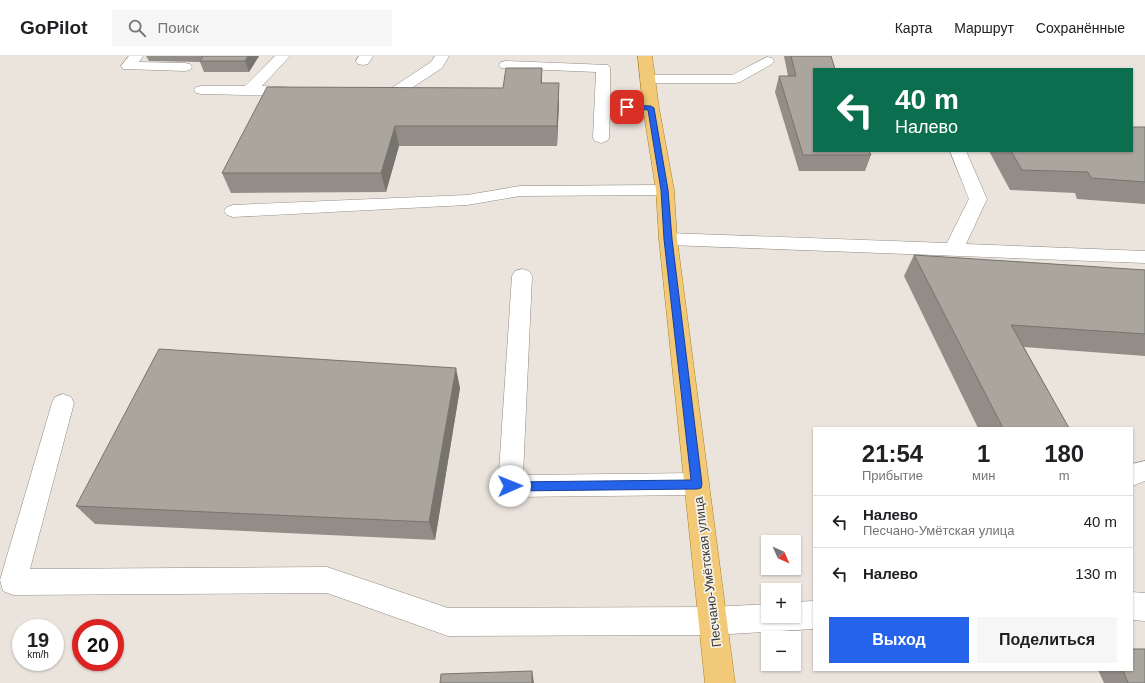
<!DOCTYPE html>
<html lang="ru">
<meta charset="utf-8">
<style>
:root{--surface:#fff;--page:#f6f6f6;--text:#202124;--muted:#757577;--line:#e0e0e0;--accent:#2563eb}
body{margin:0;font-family:Helvetica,sans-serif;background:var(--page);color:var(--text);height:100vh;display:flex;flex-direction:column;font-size:15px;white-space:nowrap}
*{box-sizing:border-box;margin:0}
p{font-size:13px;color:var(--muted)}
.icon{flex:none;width:22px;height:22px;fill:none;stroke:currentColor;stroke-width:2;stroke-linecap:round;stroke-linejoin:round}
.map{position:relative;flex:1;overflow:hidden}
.panel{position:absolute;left:813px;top:371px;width:320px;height:244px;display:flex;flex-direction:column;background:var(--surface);border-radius:0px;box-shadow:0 1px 3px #0004}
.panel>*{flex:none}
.banner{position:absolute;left:813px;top:12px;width:320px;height:84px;border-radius:0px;box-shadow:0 1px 3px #0004;background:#0b6e4f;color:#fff;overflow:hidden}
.needle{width:26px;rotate:135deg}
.tools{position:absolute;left:761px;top:479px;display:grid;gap:8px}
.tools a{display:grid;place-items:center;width:40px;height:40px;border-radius:0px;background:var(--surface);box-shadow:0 1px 3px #0004;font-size:20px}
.speed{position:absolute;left:12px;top:563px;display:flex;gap:8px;font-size:20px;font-weight:700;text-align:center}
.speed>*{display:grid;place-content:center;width:52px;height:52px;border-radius:50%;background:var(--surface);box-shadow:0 1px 3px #0004;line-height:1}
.speed small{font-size:10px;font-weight:400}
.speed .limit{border:6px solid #d22;background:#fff;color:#111}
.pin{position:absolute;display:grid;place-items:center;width:34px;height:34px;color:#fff;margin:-17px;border-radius:8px;box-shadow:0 2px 6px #0006}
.me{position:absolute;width:44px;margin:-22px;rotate:89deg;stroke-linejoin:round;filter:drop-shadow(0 0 3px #0008)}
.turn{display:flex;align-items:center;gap:14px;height:84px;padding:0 16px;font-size:18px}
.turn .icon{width:52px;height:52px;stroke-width:2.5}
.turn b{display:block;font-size:28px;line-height:34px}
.eta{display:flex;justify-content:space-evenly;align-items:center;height:68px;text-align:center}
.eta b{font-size:24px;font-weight:600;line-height:28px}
.action{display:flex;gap:8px;margin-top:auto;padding:8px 16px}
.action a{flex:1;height:46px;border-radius:0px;background:var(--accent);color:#fff;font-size:16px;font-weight:600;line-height:46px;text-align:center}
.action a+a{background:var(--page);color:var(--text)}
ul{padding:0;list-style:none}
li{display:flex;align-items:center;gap:12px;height:52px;padding:0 16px;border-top:1px solid var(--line)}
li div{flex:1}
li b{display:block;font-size:15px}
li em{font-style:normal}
header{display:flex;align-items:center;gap:24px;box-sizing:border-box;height:56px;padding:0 20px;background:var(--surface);border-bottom:1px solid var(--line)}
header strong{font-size:19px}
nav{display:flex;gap:22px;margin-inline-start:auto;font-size:14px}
.search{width:280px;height:36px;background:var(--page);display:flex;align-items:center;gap:10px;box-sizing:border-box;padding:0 14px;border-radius:0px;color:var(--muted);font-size:15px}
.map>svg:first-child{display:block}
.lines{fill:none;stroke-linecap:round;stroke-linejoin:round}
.minor-casing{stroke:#908a83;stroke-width:1}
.major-casing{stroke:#ab7f25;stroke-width:1}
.minor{fill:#fff;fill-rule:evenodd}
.major{fill:#f2ca77;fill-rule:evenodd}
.wall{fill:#928e87}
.shaded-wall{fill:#77746e}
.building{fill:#aaa59d;stroke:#77746e}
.route{fill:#2563eb;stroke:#184099}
.labels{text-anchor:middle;stroke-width:3.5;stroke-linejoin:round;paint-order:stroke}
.street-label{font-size:13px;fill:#393734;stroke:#f7f2e9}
</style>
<header>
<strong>GoPilot</strong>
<div class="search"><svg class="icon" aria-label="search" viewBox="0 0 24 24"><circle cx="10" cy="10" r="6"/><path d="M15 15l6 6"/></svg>Поиск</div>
<nav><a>Карта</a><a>Маршрут</a><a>Сохранённые</a></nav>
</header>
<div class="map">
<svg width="1145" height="627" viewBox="0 0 1145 627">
<rect width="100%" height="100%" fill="#eae4dc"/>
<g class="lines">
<!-- minor casing -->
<g class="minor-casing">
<g id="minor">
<path d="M129,0H143L139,6L185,7L190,8L192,11L190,14L185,15L123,13L121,10Z"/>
<path d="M275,0H290L262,30L299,32L302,35L299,38L294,40L201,38L196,37L194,34L196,31L201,30H245Z"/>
<path d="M359,0H373L368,8L363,9L358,8L356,5Z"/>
<path d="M435,0H449L442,12L398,41C389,43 378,42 369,40L366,37L369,34L374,32L390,33L431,6Z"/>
<path d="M767,1L772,2L774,5L772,8L740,26L735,27H648L643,26L641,23L643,20L648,19H732Z"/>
<path d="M506,5L608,9L610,12V46L651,47L656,49L659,52L656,55L651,57L610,55L609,82L607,85L601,87L595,85L593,82L596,16L501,12L499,9L501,6Z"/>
<path d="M950,95H966L987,143L966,188L1145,195V207L668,189L661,187L659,183L661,179L668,177L947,187L969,143Z"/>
<path d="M665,129L671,130L674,134L671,138L665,139L520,140L467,149L233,161L227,159L224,155L227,151L233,149L467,139L520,130Z"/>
<path d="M522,213L529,215L532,220L523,419L697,417L706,420L709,428L706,436L697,439L510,441L501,438L498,430L512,220L515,215Z"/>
<path d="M63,338L71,341L74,347L30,513L327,511L448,552L713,551L768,548V560H794V546L814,545V573L713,579L448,580L327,537L13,539L3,535L0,524L52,347L55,341Z"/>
<path d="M1145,405V425L1132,430V408Z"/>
<path d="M1132,536L1145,537V565L1132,564Z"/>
</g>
</g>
<!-- major casing -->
<g class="major-casing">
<path id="major" d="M638,0H652L659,52L674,134L677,183L735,627H705L659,183L656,134L643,52Z"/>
</g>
<!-- minor -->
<use href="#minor" class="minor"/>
<!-- major -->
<use href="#major" class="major"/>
</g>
<!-- wall -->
<g class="wall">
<path d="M146,0H259L249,16H204L200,6L149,5Z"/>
<path d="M784,0H831L835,13L871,99L865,115H799L775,36L779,20H788Z"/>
<path d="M542,12V27L559,46L557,90H399L386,136L231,137L222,117L503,32Z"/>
<path d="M1145,71V148L1077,143L1075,137L1010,134L989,95H1132Z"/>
<path d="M914,199L1145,214V300L1024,291L1069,372H978L904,220Z"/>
<path d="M460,332L435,484L95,468L76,450Z"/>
<path d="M1098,614H1132L1145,627H1104Z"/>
</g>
<!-- shaded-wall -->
<g class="shaded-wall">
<path d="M248,0H259L249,16L245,5Z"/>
<path d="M542,12V31L541,27Z"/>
<path d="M559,27V46L557,90V70Z"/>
<path d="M395,70L399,90L386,136L381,117Z"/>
<path d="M456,312L460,332L435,484L429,466Z"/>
<path d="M532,615L534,627H532Z"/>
</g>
<!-- building -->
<g class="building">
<path d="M203,0H248L245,5H200Z"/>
<path d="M791,0H831L835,13H814V95H869L871,99H803L779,20H796Z"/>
<path d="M506,12H542L541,27H559L557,70H395L381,117H222L267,31L503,32Z"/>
<path d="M1132,71H1145V126L1091,122L1088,116L1022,114L1011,95H1132Z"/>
<path d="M914,199L1145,214V278L1011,269L1069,372H1003Z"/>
<path d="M159,293L456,312L429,466L76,450Z"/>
<path d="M1132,593H1145V627H1128L1123,614H1132Z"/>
<path d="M532,615V627H440L441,618Z"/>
</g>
<!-- route -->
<path class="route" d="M627,49L651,50L654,52L668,134L672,183L702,428L701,432L697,433L510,435L506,434L505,430L506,427L510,426L691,424L664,183L661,134L648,54L624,52V50Z"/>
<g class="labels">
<!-- street labels -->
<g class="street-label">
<text transform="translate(707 516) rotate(-97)" y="5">Песчано-Умётская улица</text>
</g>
</g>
</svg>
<div class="tools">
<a><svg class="needle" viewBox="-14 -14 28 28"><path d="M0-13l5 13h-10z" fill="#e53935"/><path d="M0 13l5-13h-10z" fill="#757577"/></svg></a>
<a>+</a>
<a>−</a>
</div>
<div class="speed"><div>19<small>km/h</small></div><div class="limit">20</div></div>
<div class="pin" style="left:627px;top:51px;background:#d93025"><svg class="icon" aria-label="arrive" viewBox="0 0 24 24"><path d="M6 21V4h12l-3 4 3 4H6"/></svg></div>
<svg class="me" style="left:510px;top:430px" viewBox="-20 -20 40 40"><circle r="19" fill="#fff"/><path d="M0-13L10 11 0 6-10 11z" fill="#2563eb"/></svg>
<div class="banner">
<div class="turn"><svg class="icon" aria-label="left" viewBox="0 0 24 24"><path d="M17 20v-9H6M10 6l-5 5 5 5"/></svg><div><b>40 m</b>Налево</div></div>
</div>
<section class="panel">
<div class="eta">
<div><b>21:54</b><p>Прибытие</p></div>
<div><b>1</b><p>мин</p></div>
<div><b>180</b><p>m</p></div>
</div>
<ul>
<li><svg class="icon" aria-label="left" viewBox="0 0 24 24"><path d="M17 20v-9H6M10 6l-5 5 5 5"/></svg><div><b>Налево</b><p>Песчано-Умётская улица</p></div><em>40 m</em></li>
<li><svg class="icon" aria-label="left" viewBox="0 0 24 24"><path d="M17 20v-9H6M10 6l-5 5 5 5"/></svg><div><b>Налево</b></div><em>130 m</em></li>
</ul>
<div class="action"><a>Выход</a><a>Поделиться</a></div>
</section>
</div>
